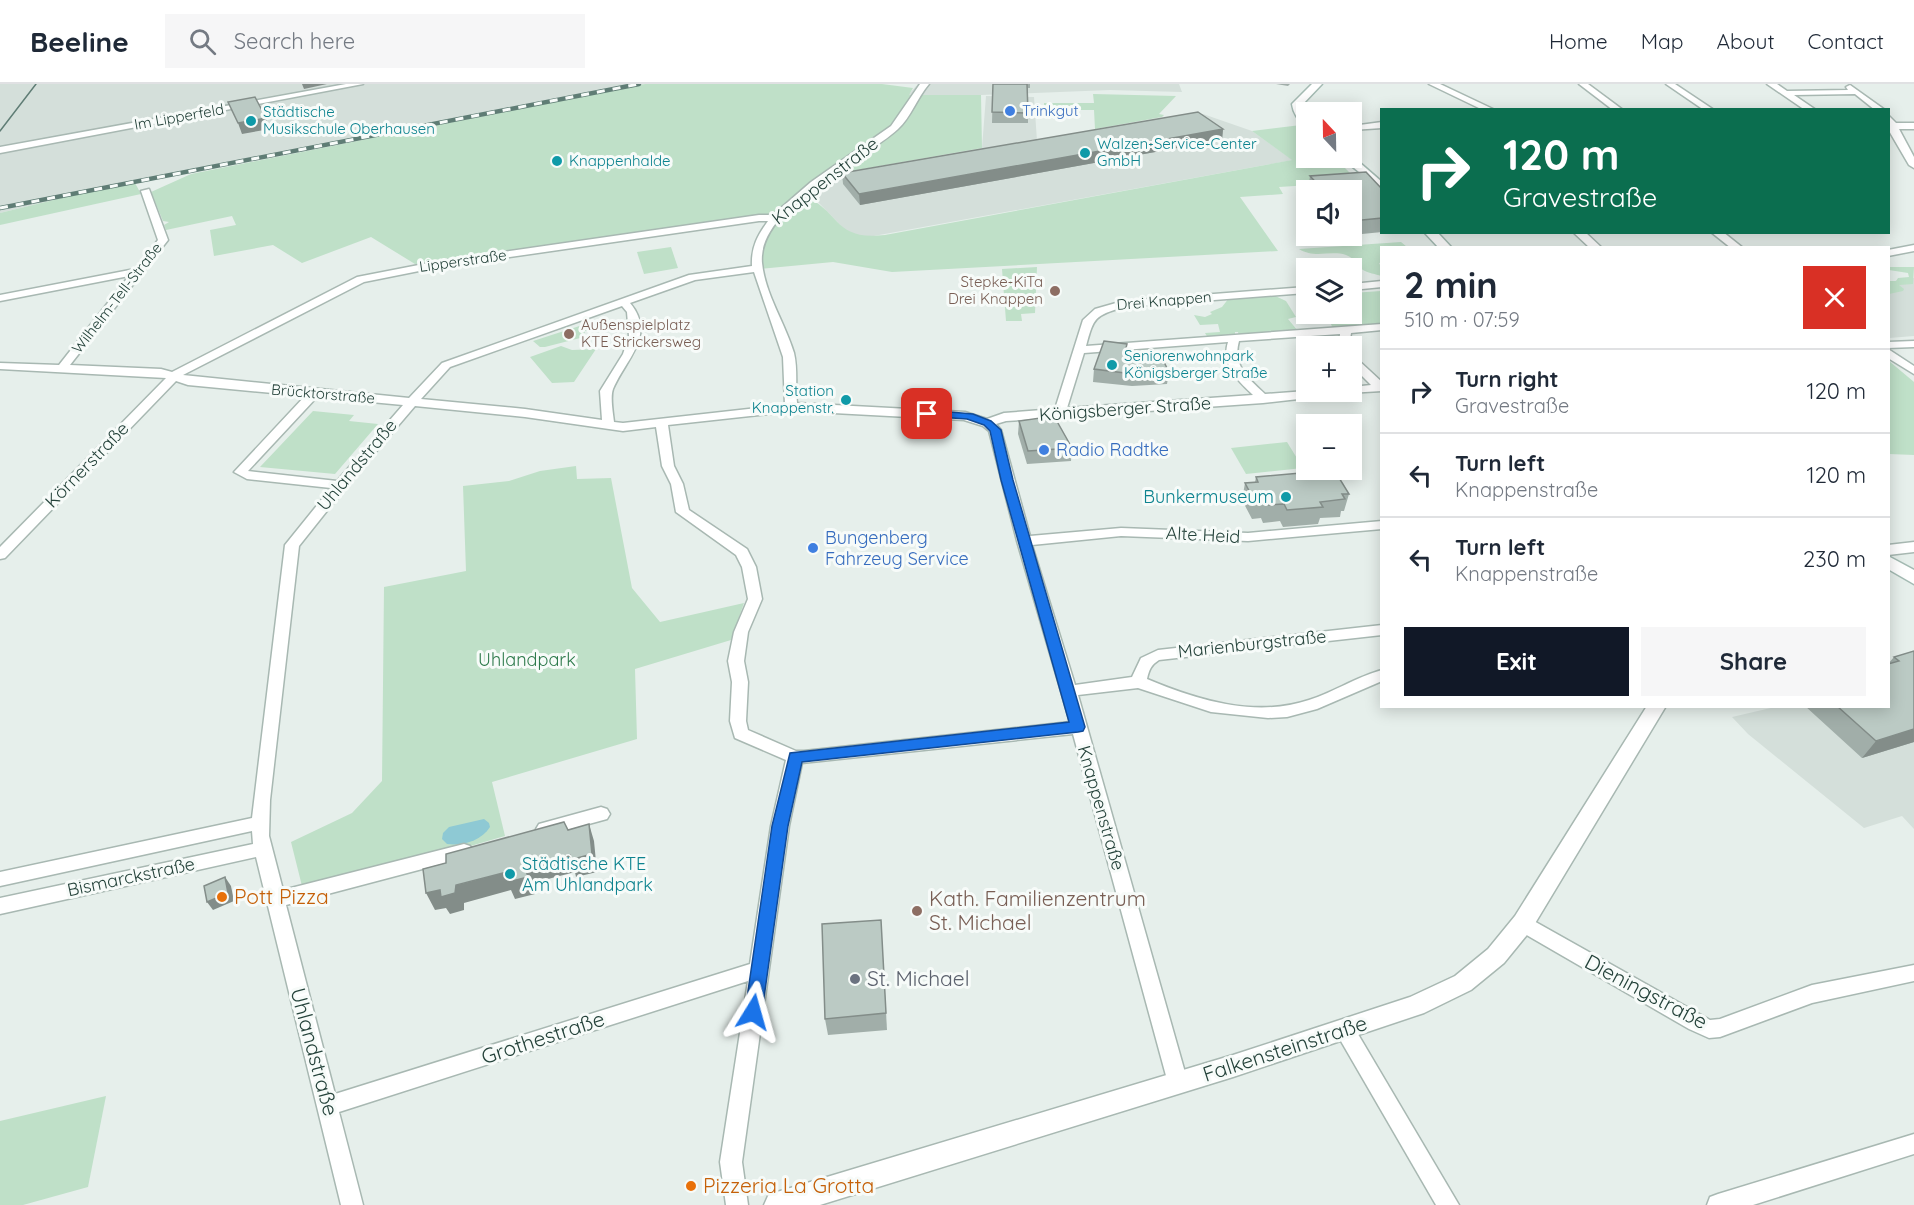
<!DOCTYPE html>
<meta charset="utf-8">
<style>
:root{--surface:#fff;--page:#f6f6f7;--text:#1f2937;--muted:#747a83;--line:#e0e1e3;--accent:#111827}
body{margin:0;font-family:Quicksand,sans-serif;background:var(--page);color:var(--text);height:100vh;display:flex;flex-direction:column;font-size:22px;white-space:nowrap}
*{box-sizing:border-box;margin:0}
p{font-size:20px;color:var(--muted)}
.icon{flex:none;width:33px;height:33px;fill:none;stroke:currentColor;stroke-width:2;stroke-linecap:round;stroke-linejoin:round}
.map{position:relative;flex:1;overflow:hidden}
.side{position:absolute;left:1380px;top:162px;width:510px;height:462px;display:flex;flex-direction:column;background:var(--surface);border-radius:0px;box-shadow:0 3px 15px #0003}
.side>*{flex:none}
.hud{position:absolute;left:1380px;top:24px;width:510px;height:126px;border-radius:0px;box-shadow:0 3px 15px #0003;background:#0b6e4f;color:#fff;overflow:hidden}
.needle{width:39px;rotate:338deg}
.buttons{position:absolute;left:1296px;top:18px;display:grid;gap:12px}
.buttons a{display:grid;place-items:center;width:66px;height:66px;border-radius:0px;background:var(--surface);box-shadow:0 3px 15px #0003;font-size:30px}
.pin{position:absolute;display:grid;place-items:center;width:51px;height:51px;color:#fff;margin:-26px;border-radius:12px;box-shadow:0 3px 9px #0006}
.me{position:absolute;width:66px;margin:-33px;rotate:8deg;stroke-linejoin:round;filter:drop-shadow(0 0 4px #0008)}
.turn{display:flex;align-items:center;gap:21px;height:126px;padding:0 24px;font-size:27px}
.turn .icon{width:78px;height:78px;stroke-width:2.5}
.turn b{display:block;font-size:42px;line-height:51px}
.round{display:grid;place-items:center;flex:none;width:63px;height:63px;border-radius:0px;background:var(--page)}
.head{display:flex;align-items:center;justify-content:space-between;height:102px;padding:0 24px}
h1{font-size:36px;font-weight:700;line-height:45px}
.cta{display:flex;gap:12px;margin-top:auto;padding:12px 24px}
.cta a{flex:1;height:69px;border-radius:0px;background:var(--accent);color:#fff;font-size:24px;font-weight:700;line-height:69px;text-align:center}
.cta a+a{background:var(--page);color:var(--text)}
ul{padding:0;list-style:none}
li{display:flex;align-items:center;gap:18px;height:84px;padding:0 24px;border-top:2px solid var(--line)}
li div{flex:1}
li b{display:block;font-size:22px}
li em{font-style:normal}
header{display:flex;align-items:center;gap:36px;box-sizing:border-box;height:84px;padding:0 30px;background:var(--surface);border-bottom:2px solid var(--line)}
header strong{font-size:28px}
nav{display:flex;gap:33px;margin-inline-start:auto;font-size:21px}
.search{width:420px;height:54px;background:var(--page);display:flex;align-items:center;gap:15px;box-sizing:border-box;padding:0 21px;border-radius:0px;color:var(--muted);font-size:22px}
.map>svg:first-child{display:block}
.built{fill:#d4dfda}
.green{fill:#bfe0c8}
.water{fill:#8ec9d4}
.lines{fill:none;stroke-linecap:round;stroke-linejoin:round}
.minor-casing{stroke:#a8b8b2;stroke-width:3}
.tertiary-casing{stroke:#a8b8b2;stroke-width:3}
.secondary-casing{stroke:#a4bbb3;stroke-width:3}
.minor{fill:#fff;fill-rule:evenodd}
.tertiary{fill:#fff;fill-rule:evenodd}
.secondary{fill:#fff;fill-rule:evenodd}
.tram{stroke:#5f7d75;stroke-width:1.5}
.rail-casing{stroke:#5f7d75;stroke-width:4.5}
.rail{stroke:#f7fbf9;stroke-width:3;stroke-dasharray:8;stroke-linecap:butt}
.wall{fill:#a1aea9}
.shaded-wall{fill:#838d89}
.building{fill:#bbcac4;stroke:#838d89;stroke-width:1.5}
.route{fill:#1a73e8;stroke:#114b97;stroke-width:1.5}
.shop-dot{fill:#3f7fe0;stroke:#f7fbf9;stroke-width:2}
.culture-dot{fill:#0f9aa8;stroke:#f7fbf9;stroke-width:2}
.education-dot{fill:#8d6e63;stroke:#f7fbf9;stroke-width:2}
.food-dot{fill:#e8710a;stroke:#f7fbf9;stroke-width:2}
.worship-dot{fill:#6b7280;stroke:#f7fbf9;stroke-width:2}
.labels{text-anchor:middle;stroke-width:6;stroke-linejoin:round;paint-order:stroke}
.far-shop-label{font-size:15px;fill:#366cbe;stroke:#f7fbf9;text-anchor:start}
.far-culture-label{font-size:15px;fill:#0d838f;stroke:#f7fbf9;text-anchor:start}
.far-street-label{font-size:15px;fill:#24423a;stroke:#f7fbf9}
.far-education-label{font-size:15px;fill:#785e54;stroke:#f7fbf9;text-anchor:end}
.street-label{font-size:18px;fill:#24423a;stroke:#f7fbf9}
.shop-label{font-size:18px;fill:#366cbe;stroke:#f7fbf9;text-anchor:start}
.culture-label{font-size:18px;fill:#0d838f;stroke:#f7fbf9;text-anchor:end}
.park-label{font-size:18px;fill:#2d7a4b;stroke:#f7fbf9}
.near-food-label{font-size:21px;fill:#c56008;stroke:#f7fbf9;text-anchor:start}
.near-education-label{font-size:21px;fill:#785e54;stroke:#f7fbf9;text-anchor:start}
.near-worship-label{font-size:21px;fill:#5b616d;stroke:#f7fbf9;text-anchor:start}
.near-street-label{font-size:21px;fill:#24423a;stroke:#f7fbf9}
</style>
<header>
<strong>Beeline</strong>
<div class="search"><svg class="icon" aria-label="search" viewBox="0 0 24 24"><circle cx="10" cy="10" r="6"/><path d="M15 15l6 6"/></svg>Search here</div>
<nav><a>Home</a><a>Map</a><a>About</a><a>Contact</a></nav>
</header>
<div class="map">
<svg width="1914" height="1121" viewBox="0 0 1914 1121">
<rect width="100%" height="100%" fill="#e6efeb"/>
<!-- built -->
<g class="built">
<path d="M0,0H645L74,111L0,129Z"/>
<path d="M918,0H1179L1182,8L1110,6L981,11H908Z"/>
<path d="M986,12L1034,13L1037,57L1203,30L1252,47L1293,76L868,153L849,150L818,118L803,111L822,96L845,89L982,64Z"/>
<path d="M1914,194V252L1889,254L1888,198Z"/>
<path d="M1914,581V745L1902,732L1864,744L1748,650L1732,633L1775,623L1888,622Z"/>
</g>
<!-- green -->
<g class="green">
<path d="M645,0H882L913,4L909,11H981L982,64L857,86L822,96L774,134L481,174L415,180L371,153L302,179L273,161L214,172L210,146L236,141L232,132L166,146L164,141L169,138L163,137L151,108L191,90Z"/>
<path d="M1093,10L1176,12L1159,30L1164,31L1162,33L1095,45L1094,26H1044V19H1094Z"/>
<path d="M1301,41L1306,45V74H1335L1359,98L1279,103L1283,110L1240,113L1278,167L892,188L833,178L760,185L764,148L803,111C842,128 833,157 885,151L1292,76L1252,47Z"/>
<path d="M135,99L141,110L0,141V129L74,111Z"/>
<path d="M1401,158L1407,163L1382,164L1381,177L1379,180L1381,181V192C1376,190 1368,189 1363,186C1355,180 1356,175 1346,171C1330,166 1315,175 1299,165Z"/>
<path d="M671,163L678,184L644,190L637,168Z"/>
<path d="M1037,183L1035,229L1021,230L1022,237H1006L1002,185Z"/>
<path d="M1889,183H1914L1913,200L1899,201L1904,205L1903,207L1889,210V197H1896L1898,194L1909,193L1908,189L1889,186Z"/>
<path d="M1381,207V241L1333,245L1327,230H1352V209Z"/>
<path d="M1271,210L1286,217L1296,233L1288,235L1298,247L1239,252L1238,248H1235V252L1208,254L1205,249L1220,248L1218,240L1200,241L1194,231L1205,233L1212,230L1210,228L1222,223L1229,214Z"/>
<path d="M595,237L596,246L585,247L584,253L545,263H540L533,257Z"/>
<path d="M561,262L572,266L596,265L574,298L552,299L530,273Z"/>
<path d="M1889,277L1914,298V371L1889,370Z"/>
<path d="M313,327L354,331L349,337L378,340L335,390L260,383Z"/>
<path d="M1287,358L1303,384L1246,390L1231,364Z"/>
<path d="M576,382L577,395L611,394L632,504L660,538L744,519L731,556L635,585L637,655L492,698L505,752L304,810L291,758L352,729L382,697L384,503L466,487L463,402L509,397L540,387Z"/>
<path d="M106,1012L88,1103L23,1121H0V1037Z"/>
</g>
<!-- water -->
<path class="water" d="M484,735L489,739L490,743C481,757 463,762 447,760L442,755L443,749L449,743Z"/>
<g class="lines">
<!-- minor casing -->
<g class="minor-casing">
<g id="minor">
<path d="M346,0H363L0,69V63Z"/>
<path d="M920,0H929C917,14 911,33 898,45C862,78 757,123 762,179C765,210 785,239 794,269C798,286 795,303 797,319L965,328L987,335L1004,329L1055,325L1083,236L1095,225L1123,217L1306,203V209L1124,223C1094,232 1094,233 1086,262L1382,240V246L1351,249L1349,262H1339L1340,250L1239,257C1232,282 1249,295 1265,310L1306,307L1336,308L1334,311L1263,319L1006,337L996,340L1001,346L1030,452L1121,444L1248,449L1382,437V445L1248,457L1121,452L1032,461L1075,601L1132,593L1141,574L1158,566L1382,541V551L1159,576C1151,581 1149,586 1147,595C1197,616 1255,634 1309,616C1334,608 1356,593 1382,586V597L1317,625L1287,633L1268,634L1211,628L1138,604L1078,611L1188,999L1185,1006L1178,1009L1171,1006L1168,999L1073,650L802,679L789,742L742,1078L748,1121H726L720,1078L748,897L339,1028L363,1121H341L256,773L0,830V814L253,760L252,747L0,802V788L252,734L285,461L331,404L247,395L234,388L305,312L188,301L176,297L5,474L0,475V463L166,294L0,285V279L59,281L129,192L0,217V211L135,185L158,156L141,107L149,105L168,156L70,281L161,285L172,288L357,193L434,178L759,131H773L811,98L891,42ZM759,137H768C758,151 751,163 752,182L689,191L442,279L409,314L183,291L364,198L434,184ZM754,188L783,273L785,321L623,339L614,338C613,329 610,313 613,305C625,276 657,251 630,219L695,196ZM622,222L627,228L629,252L623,270L600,307L602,336L525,325L421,315L450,283ZM1228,258C1221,281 1237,296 1253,311L1067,324L1084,269ZM317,313L403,321L337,397L248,387ZM415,322L525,333L623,347L656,343L662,382L671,400L676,428L736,471L742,483L748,515L734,548L728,577L732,598L730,637L735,654L786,676L771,742L750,880L335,1010L286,821L464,774L470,772L473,767L470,762L464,760L283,806L269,752L270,716L299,462L350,398ZM796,327L964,336L983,342L989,347L1017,457L1070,638L804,667H796L748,646L746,637L748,598L744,577L748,548L762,515L756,483L747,465L689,426L683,400L674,382L668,341Z"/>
<path d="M1429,0H1440L1495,26H1483Z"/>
<path d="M1579,0H1588L1623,26H1613Z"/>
<path d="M1666,0H1675L1714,26H1704Z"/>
<path d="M1767,0H1777L1787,7L1848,6L1846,3L1850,1L1885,26H1875L1855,10L1794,11L1816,26H1805Z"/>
<path d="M1888,31L1896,39H1914V45H1899L1914,73V84L1909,81L1888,45Z"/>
<path d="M1382,38V44L1352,46V42Z"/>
<path d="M1573,148H1585L1602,164H1590Z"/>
<path d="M1711,148H1723L1743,164H1731Z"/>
<path d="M1914,161V167L1888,172V166Z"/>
<path d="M1382,197V203L1352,206V200Z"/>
<path d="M1914,257V263L1888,264V258Z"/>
<path d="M1888,265L1914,282V290L1888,274Z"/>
<path d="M1352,273L1356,274L1382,298V307L1348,309L1352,308V303L1371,301L1352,282Z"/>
<path d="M601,723L607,725L610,730L607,735L545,752L539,750L536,745L539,740Z"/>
<path d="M1523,831L1710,936L1720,935L1812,901L1914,881V897L1812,919L1720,953L1709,954L1689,945L1516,845L1514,839L1516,833Z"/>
<path d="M1345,937L1352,940L1459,1121H1436L1338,952L1335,946L1338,940Z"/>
<path d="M1914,1050V1070L1753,1121H1707L1710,1113L1718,1110Z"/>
</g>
</g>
<!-- tertiary casing -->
<g class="tertiary-casing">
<g id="tertiary">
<path d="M1914,458V468L1888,471V461Z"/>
<path d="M1647,622H1666L1531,846L1504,879L1471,906L1424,929L1233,993L820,1121H764L768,1112L777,1108L1233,971L1410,913L1455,892L1488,865L1515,832Z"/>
</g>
</g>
<!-- secondary casing -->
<g class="secondary-casing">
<g id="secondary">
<path d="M1312,0H1322L1302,21L1306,31V40C1298,38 1293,28 1292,20Z"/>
<path d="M1352,72L1382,98V107L1342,74Z"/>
<path d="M1424,148H1437L1452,164H1439Z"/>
<path d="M1888,472L1914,486V500L1888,485Z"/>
</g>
</g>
<!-- minor -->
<use href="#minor" class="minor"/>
<!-- tertiary -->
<use href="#tertiary" class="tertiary"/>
<!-- secondary -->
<use href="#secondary" class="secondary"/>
<!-- tram -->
<path class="tram" d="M0,47L36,0"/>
<!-- rail casing -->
<g class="rail-casing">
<path id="rail" d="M0,124L639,0"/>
</g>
<!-- rail -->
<use href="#rail" class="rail"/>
</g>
<!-- wall -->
<g class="wall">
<path d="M993,0H1030V4H1028V39H992Z"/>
<path d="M1276,0H1290L1288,2Z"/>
<path d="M1223,45L1222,56L860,121L843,100L842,89Z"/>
<path d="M1310,92L1382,105V148L1352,151V106H1308Z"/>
<path d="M1306,122V149L1297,137L1300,123Z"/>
<path d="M1318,152H1345L1320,154Z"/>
<path d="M1126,272L1125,276L1169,288L1167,300L1132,302L1093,298L1094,285Z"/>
<path d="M1019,337L1072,364L1071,377L1027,380L1018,350Z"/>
<path d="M1256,393H1326L1349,410L1344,427H1341L1340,433L1320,434L1318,440L1283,443L1280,437L1263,439L1261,434L1252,435L1242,416L1245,399L1255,398Z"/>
<path d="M1914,567V658L1862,674L1805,622H1888V580L1894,573Z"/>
<path d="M881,836L887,946L828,951L825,935Z"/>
</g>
<!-- shaded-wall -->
<g class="shaded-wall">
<path d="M302,0H327L304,5Z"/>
<path d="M266,34L270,45L242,50L238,39Z"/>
<path d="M1223,45L1222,56L860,121L859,110Z"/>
<path d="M1914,645V658L1862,674L1876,657Z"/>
<path d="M589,740L594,757L597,788L576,793L575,788L548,795L549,800L533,803L535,810L515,815L511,806L464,819V826L450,830L446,824L435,826L426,809L507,788L526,786L541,778Z"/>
<path d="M225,793L231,802L234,817L213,826L207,818Z"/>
</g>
<!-- building -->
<g class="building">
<path d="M993,0H1027L1028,29L992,28Z"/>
<path d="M255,13L266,34L238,39L228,18Z"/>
<path d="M1198,28L1223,45L859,110L842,89Z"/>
<path d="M1366,88L1382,105V134L1352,137V106H1323L1310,92Z"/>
<path d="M1306,122V132L1300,123Z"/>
<path d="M1104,257L1127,260L1123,276L1162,274L1169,288L1133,290L1094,285Z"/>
<path d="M1054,332L1072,364L1028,367L1019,337Z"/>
<path d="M1323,387L1326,393L1338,392L1349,410H1342L1345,415L1320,418L1323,423L1287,426L1284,420L1267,421L1264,417L1255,418L1245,399L1258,398L1256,393Z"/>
<path d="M1914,567V645L1876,657L1837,622H1888V580L1899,577L1894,573Z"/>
<path d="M564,738L568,746L589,740L592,770L570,776V771L541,778L543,782L526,786L528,793L508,798L507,788L456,801L455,809L441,813L440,806L426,809L423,785L446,779V770Z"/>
<path d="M225,793L228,809L207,818L204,802Z"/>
<path d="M881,836L886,929L825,935L822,840Z"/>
</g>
<!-- route -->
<path class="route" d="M927,326L973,330L991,337L1001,346L1013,396L1085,643L1083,647L1078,648L802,678L788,742L762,928L760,933L753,936L747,933L745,928L772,742L790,669L1069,638L1001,396L990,347L984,341L967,335L923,332V327Z"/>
<!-- markers -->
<g class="shop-dot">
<circle cx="1010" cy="27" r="6"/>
<circle cx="1044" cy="366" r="6"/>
<circle cx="813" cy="464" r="6"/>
</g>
<g class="culture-dot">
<circle cx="251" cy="37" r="6"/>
<circle cx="1085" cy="69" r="6"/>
<circle cx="557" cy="77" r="6"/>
<circle cx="1112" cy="281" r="6"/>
<circle cx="846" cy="316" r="6"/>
<circle cx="1286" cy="413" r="6"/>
<circle cx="510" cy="790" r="6"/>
</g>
<g class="education-dot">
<circle cx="1055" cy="207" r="6"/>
<circle cx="569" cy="250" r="6"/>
<circle cx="917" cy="827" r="6"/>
</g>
<g class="food-dot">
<circle cx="222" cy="813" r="6"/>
<circle cx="691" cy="1102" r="6"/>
</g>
<circle class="worship-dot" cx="855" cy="895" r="6"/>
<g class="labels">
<!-- far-shop labels -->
<g class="far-shop-label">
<text x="1022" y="32">Trinkgut</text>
</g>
<!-- far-culture labels -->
<g class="far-culture-label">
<text x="263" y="33">Städtische<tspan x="263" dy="17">Musikschule Oberhausen</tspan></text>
<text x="1097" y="65">Walzen-Service-Center<tspan x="1097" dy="17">GmbH</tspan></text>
<text x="569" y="82">Knappenhalde</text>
<text x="1124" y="277">Seniorenwohnpark<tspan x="1124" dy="17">Königsberger Straße</tspan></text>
<text x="834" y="312" text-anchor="end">Station<tspan x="834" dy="17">Knappenstr.</tspan></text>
</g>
<!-- far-street labels -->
<g class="far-street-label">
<text transform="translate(179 33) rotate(-10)" y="5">Im Lipperfeld</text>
<text transform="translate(463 177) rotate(-8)" y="5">Lipperstraße</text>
<text transform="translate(117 214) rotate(-52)" y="5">Wilhelm-Tell-Straße</text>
<text transform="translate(1164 217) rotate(-5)" y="5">Drei Knappen</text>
<text transform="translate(323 310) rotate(5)" y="5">Brücktorstraße</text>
</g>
<!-- far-education labels -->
<g class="far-education-label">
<text x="1043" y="203">Stepke-KiTa<tspan x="1043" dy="17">Drei Knappen</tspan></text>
<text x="581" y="246" text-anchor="start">Außenspielplatz<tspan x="581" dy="17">KTE Strickersweg</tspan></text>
</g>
<!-- street labels -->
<g class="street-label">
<text transform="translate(825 97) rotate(-38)" y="6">Knappenstraße</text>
<text transform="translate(1125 325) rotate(-4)" y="6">Königsberger Straße</text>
<text transform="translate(87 381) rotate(-46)" y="6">Körnerstraße</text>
<text transform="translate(357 381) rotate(-50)" y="6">Uhlandstraße</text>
<text transform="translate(1203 451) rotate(3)" y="6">Alte Heid</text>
<text transform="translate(1252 560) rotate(-6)" y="6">Marienburgstraße</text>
<text transform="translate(1101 724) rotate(74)" y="6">Knappenstraße</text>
<text transform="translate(131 793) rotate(-12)" y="6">Bismarckstraße</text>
</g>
<!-- shop labels -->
<g class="shop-label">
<text x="1056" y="372">Radio Radtke</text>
<text x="825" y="460">Bungenberg<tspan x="825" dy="21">Fahrzeug Service</tspan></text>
</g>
<!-- culture labels -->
<g class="culture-label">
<text x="1274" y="419">Bunkermuseum</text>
<text x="522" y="786" text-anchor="start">Städtische KTE<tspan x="522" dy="21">Am Uhlandpark</tspan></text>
</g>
<!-- park labels -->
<g class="park-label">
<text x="527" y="582">Uhlandpark</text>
</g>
<!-- near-food labels -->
<g class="near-food-label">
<text x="234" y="820">Pott Pizza</text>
<text x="703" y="1109">Pizzeria La Grotta</text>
</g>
<!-- near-education labels -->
<g class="near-education-label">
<text x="929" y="822">Kath. Familienzentrum<tspan x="929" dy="24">St. Michael</tspan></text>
</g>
<!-- near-worship labels -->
<g class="near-worship-label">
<text x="867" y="902">St. Michael</text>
</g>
<!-- near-street labels -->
<g class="near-street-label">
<text transform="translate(1646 908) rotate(28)" y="7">Dieningstraße</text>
<text transform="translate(543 954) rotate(-18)" y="7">Grothestraße</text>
<text transform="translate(1285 965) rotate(-18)" y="7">Falkensteinstraße</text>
<text transform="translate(314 968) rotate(75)" y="7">Uhlandstraße</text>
</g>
</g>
</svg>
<div class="buttons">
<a><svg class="needle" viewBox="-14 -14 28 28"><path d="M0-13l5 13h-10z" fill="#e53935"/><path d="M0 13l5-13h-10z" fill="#747a83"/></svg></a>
<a><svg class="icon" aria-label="sound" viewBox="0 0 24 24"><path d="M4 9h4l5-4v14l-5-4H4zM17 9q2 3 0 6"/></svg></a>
<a><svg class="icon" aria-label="layers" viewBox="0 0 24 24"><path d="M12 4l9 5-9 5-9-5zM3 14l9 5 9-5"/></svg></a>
<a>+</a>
<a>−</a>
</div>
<div class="pin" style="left:927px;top:330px;background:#d93025"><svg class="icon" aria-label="arrive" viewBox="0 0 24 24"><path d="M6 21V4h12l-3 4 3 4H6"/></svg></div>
<svg class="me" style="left:753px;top:928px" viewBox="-20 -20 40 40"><path d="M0-17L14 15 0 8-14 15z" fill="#1a73e8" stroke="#fff" stroke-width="4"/></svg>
<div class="hud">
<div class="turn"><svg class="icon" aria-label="right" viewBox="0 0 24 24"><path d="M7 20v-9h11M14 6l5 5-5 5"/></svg><div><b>120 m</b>Gravestraße</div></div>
</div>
<section class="side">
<div class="head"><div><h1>2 min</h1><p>510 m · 07:59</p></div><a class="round" style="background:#d93025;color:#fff"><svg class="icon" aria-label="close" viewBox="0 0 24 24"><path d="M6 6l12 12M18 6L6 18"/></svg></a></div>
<ul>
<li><svg class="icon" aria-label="right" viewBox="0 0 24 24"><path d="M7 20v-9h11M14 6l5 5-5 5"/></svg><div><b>Turn right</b><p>Gravestraße</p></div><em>120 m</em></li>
<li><svg class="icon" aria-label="left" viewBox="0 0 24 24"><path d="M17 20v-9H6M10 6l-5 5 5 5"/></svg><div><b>Turn left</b><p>Knappenstraße</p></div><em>120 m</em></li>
<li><svg class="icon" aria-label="left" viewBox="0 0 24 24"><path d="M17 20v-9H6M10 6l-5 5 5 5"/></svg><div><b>Turn left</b><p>Knappenstraße</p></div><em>230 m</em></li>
</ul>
<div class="cta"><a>Exit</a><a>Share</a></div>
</section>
</div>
